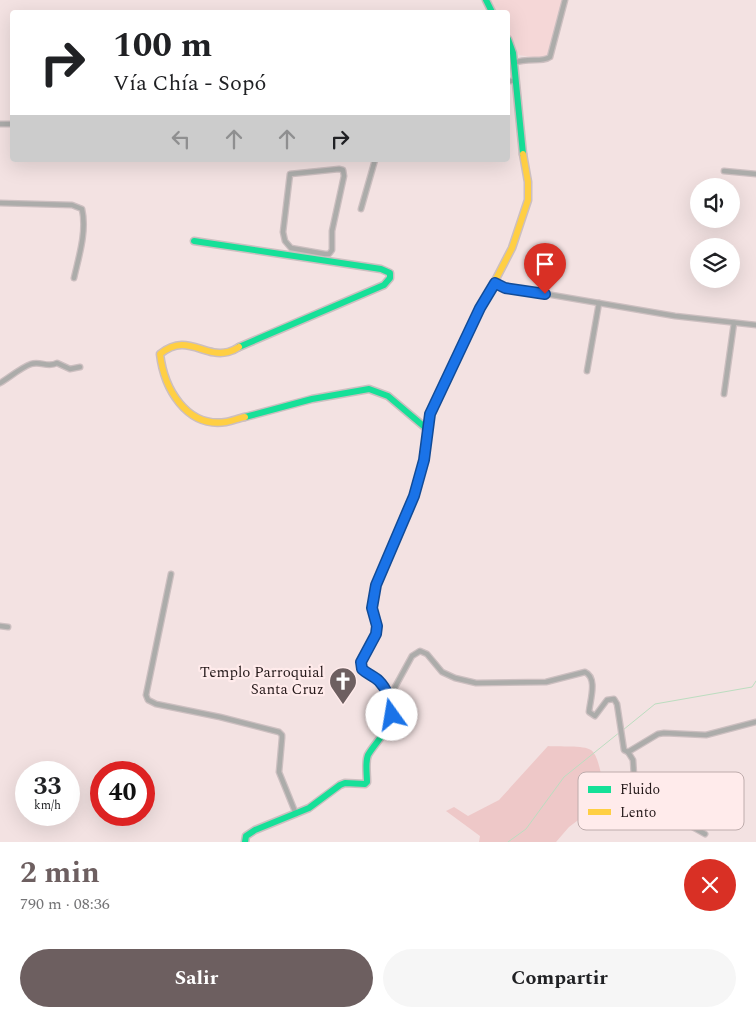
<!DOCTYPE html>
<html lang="es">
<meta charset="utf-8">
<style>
:root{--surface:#fff;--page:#f6f6f6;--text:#202124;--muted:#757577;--accent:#6d5f60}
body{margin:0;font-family:Spectral,serif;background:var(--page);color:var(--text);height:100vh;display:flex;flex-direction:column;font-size:19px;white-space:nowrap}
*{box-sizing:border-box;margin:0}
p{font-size:16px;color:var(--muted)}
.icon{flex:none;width:28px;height:28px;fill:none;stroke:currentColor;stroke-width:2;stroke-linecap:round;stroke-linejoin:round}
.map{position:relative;height:842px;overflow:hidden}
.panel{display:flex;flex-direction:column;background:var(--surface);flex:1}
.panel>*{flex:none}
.top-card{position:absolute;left:10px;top:10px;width:500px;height:152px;border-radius:5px;box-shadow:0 5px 20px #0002;background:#fff;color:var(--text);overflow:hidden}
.controls{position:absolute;left:690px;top:178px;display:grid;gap:10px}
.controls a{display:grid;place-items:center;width:50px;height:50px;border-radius:50%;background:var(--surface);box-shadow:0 5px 20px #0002;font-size:25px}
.speed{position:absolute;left:15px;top:761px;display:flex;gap:10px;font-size:25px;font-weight:700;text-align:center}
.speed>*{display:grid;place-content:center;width:65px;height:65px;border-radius:50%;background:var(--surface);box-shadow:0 5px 20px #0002;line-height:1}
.speed small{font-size:12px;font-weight:400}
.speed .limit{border:8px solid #d22;background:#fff;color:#111}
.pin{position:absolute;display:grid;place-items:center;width:42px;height:42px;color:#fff;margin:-51px -21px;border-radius:50% 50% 50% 0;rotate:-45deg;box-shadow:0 0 5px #0007}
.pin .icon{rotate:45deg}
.me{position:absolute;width:55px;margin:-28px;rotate:347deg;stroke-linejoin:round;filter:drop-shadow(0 0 4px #0008)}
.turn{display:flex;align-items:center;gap:18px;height:105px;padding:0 20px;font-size:22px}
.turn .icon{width:65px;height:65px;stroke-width:2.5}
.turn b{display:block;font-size:35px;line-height:42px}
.lanes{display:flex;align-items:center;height:48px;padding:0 20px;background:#0003;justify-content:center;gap:25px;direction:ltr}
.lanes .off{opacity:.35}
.round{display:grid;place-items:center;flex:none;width:52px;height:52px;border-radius:26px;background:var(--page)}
.head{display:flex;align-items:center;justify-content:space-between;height:85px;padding:0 20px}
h1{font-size:30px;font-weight:700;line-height:38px;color:var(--accent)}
.primary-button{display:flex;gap:10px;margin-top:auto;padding:10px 20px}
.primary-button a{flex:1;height:58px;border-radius:30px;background:var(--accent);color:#fff;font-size:20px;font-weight:700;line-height:58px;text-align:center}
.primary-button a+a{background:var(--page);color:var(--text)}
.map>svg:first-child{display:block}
.built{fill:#f5d7d7}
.green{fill:#eec8c8}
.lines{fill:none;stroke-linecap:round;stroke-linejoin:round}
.stream{stroke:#bcddc0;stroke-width:1}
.street-casing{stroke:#ccbfc0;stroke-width:7}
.fast-casing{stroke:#ccbfc0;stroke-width:9}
.slow-casing{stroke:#ccbfc0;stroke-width:9}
.street{stroke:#acacaa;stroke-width:4.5}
.fast{stroke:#16e098;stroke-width:6}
.slow{stroke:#ffcf43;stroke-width:6}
.route-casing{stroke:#114b97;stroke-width:12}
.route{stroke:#1a73e8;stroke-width:9}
.labels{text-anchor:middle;stroke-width:4.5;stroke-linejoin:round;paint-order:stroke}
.poi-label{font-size:15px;fill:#25191a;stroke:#ffebeb;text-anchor:end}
.key{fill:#ffebeb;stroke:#beacac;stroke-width:1}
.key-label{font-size:14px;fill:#25191a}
</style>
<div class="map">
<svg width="756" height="842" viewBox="0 0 756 842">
<rect width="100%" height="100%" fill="#f3e2e2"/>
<!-- built -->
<path class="built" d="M490,0H565L553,60L519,55L513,40L508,31V12H496Z"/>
<!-- green -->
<path class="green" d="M548,746C558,747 584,745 591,750C600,756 603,788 606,799L569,827L556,842H479L480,836L446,811L454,807L468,816L499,800Z"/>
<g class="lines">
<!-- stream -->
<g class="stream">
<path d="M623,730L655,704L752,687L756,681"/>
<path d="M508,842L526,829L564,777L620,732"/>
</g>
<!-- street casing -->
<g class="street-casing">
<g id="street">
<path d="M514,63C528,57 542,63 550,57L565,0"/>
<path d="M508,81H515"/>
<path d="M0,124H12"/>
<path d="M339,169L343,170L344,176L332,231V250L329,254H325L291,248L285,241L283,232L290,174Z"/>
<path d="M724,171L756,174"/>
<path d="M0,203L72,205L82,209C87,231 79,256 74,278"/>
<path d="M361,209L375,160"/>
<path d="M495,283L505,287L675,316L756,325"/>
<path d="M587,371L599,303"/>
<path d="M0,383C9,378 20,368 31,364C41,361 48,368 57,363L70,369L80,367"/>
<path d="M724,394L734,323"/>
<path d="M171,574L146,695L148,700L156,704L220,717L279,732L282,735V738L279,772L296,814"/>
<path d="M0,626L8,627"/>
<path d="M389,698L412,656L420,651L427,654L442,672L455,678L476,683L546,682L585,672C598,678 590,700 589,712L595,716L607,700L614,699L617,704L624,750L628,752L658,734L664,733L706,735L756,722"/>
<path d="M628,752L633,760L635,792L645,800L705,834"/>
</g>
</g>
<!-- fast casing -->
<g class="fast-casing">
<g id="fast">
<path d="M486,0L492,12"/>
<path d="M508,39L513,53L523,154"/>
<path d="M194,241L381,269L390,273V278L384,285L239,347"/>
<path d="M245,417L312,399L369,389L388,396L427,429"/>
<path d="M245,842L246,836L255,830L309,808L340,785L345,783L365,784L367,782C367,774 365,762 368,755C378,738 395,727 391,704C390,696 385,686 379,681C370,674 364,673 361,662L376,634L377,627L373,608L376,585L417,486L424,457"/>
</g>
</g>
<!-- slow casing -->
<g class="slow-casing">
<g id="slow">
<path d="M239,347C236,349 232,351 228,352C203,358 187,332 160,354C164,388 186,428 226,422C232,421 239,418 245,417"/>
<path d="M424,457L431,413L469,331L512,248L528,200V182L523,154"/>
</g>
</g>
<!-- street -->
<use href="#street" class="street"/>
<!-- fast -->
<use href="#fast" class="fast"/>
<!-- slow -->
<use href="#slow" class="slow"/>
</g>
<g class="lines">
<!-- route casing -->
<g class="route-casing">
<path id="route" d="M392,715C391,703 388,690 379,681C374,676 367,674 362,669L361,662L376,634L377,626L372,608L376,585L414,496L424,460L430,414L480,308L495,283L505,288L545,294"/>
</g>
<!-- route -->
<use href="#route" class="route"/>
</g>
<!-- icons -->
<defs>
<g id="church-pin" transform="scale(1.4375)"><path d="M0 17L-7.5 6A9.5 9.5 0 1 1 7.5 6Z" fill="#6d5f60" stroke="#ffebeb"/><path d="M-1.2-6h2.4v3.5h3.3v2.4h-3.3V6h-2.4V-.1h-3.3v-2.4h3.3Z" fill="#fff"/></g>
</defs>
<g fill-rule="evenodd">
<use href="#church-pin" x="343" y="681"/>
</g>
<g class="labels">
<!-- poi labels -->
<g class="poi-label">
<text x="324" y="677">Templo Parroquial<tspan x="324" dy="17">Santa Cruz</tspan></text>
</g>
</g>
<!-- legend -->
<rect x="578" y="772" width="166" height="58" rx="8" class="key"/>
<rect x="588" y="786" width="23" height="7" fill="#16e098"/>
<rect x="588" y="809" width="23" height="6" fill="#ffcf43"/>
<g class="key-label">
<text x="620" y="794">Fluido</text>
<text x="620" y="817">Lento</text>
</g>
</svg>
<div class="controls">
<a><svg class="icon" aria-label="sound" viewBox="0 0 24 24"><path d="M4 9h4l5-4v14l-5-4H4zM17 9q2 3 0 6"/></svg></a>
<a><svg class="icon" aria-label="layers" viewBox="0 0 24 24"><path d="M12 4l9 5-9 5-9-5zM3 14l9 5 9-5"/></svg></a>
</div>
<div class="speed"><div>33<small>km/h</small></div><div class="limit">40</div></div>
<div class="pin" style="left:545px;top:294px;background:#d93025"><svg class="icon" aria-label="arrive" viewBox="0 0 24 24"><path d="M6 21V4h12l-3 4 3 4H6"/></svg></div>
<svg class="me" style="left:392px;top:715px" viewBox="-20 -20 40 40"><circle r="19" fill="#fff"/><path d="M0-13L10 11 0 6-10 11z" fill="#1a73e8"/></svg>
<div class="top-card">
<div class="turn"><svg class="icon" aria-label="right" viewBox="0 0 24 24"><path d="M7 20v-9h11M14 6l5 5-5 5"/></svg><div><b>100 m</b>Vía Chía - Sopó</div></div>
<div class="lanes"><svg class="icon off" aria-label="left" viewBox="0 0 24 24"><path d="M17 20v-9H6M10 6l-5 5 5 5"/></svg><svg class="icon off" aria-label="ahead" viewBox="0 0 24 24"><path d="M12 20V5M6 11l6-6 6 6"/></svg><svg class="icon off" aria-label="ahead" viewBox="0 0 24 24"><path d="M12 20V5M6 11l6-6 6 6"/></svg><svg class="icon" aria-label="right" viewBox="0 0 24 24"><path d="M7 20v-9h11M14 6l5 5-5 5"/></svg></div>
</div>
</div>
<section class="panel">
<div class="head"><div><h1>2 min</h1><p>790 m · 08:36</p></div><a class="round" style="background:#d93025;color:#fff"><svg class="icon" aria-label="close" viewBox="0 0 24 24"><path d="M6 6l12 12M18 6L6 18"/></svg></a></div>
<div class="primary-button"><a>Salir</a><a>Compartir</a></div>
</section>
